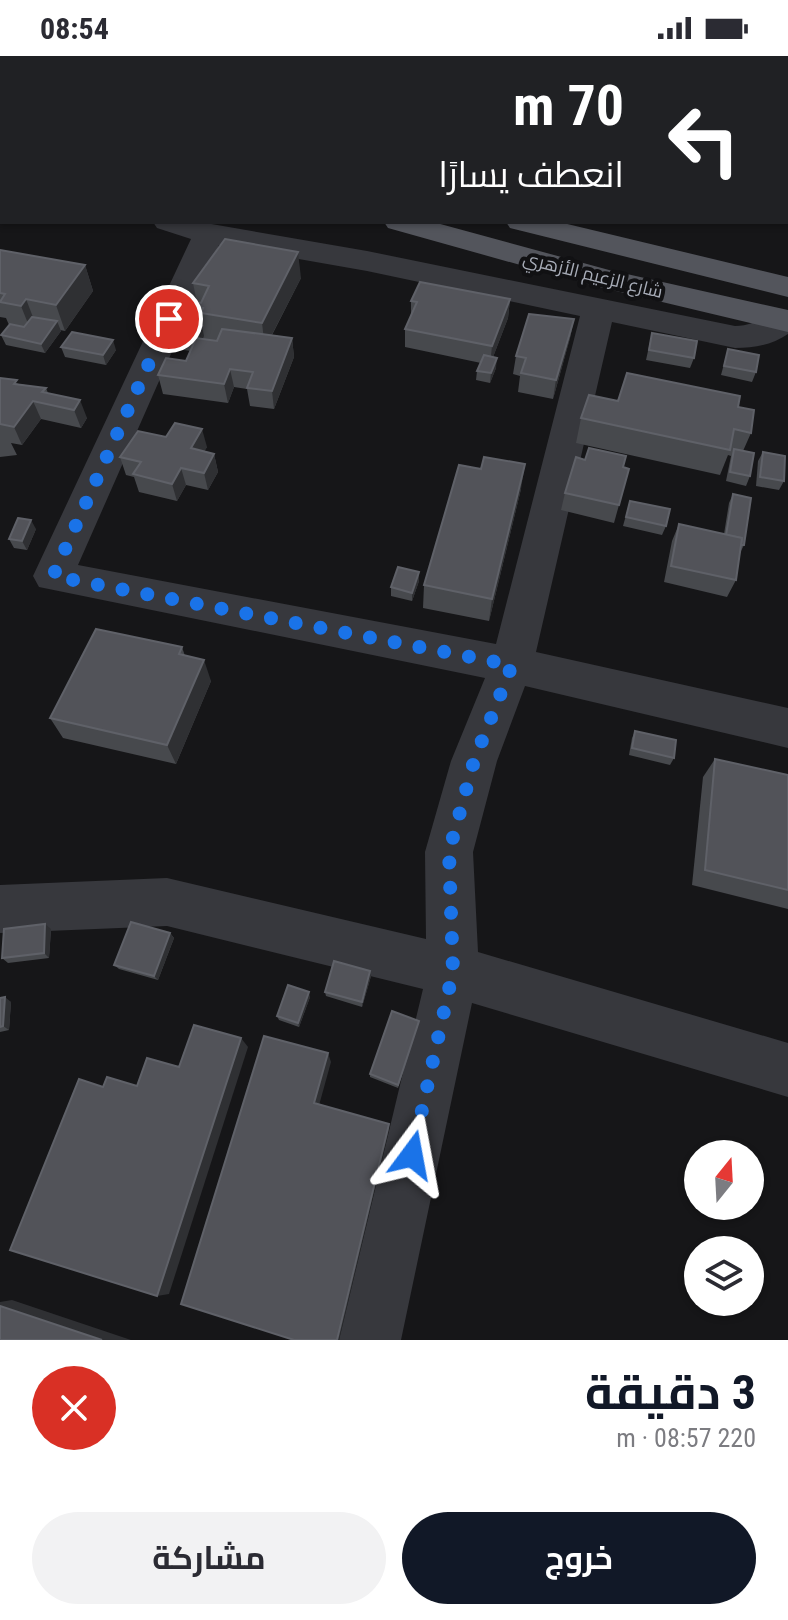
<!DOCTYPE html>
<html lang="ar">
<meta charset="utf-8">
<style>
:root{--surface:#fff;--page:#f2f2f3;--text:#2b2b33;--muted:#7c7c81;--accent:#111827}
body{margin:0;font-family:"Roboto Condensed",Cairo,sans-serif;background:var(--page);color:var(--text);direction:rtl;height:100vh;display:flex;flex-direction:column;font-size:30px;white-space:nowrap}
*{box-sizing:border-box;margin:0}
p{font-size:26px;color:var(--muted)}
.icon{flex:none;width:44px;height:44px;fill:none;stroke:currentColor;stroke-width:2;stroke-linecap:round;stroke-linejoin:round}
.map{position:relative;height:1284px;overflow:hidden;direction:ltr}
.details{display:flex;flex-direction:column;background:var(--surface);flex:1}
.details>*{flex:none}
.top-card{position:absolute;left:0px;top:0px;width:788px;height:168px;box-shadow:0 2px 6px #0004;direction:rtl;background:#202124;color:#fff;overflow:hidden}
.needle{width:52px;rotate:18deg}
.fabs{position:absolute;left:684px;top:1084px;display:grid;gap:16px}
.fabs a{display:grid;place-items:center;width:80px;height:80px;border-radius:50%;background:var(--surface);box-shadow:0 2px 6px #0004;font-size:40px}
.pin{position:absolute;display:grid;place-items:center;width:68px;height:68px;color:#fff;margin:-34px;border:4px solid #fff;border-radius:50%;box-shadow:0 2px 8px #0007}
.me{position:absolute;width:88px;margin:-44px;rotate:13deg;stroke-linejoin:round;filter:drop-shadow(0 0 6px #0008)}
.turn{display:flex;align-items:center;gap:28px;height:168px;padding:0 32px;font-size:36px}
.turn .icon{width:104px;height:104px;stroke-width:2.5}
.turn b{display:block;font-size:56px;line-height:68px}
.round{display:grid;place-items:center;flex:none;width:84px;height:84px;border-radius:42px;background:var(--page)}
.headline{display:flex;align-items:center;justify-content:space-between;height:136px;padding:0 32px}
h1{font-size:48px;font-weight:700;line-height:60px;color:var(--accent)}
.action{display:flex;gap:16px;margin-top:auto;padding:16px 32px}
.action a{flex:1;height:92px;border-radius:48px;background:var(--accent);color:#fff;font-size:32px;font-weight:700;line-height:92px;text-align:center}
.action a+a{background:var(--page);color:var(--text)}
.status{display:flex;justify-content:space-between;align-items:center;height:56px;padding:0 40px;background:var(--surface);direction:ltr}
.status svg{height:22px;fill:currentColor}
.map>svg:first-child{display:block}
.lines{fill:none;stroke-linecap:round;stroke-linejoin:round}
.street{fill:#37383d;fill-rule:evenodd}
.primary{fill:#53555c;fill-rule:evenodd}
.wall{fill:#47494d}
.shaded-wall{fill:#2f3033}
.building{fill:#525359;stroke:#5f6168;stroke-width:2}
.route{stroke:#1a73e8;stroke-width:14;stroke-dasharray:0 25.2}
.labels{text-anchor:middle;stroke-width:8;stroke-linejoin:round;paint-order:stroke}
.far-street-label{font-size:18px;fill:#a8adb8;stroke:#111113}
</style>
<div class="status"><b>08:54</b><svg viewBox="0 0 49 12"><path d="M0 12V9h3v3zM5 12V6h3v6zM10 12V3h3v9zM15 12V0h3v12zM26 1h20v11H26zM47 4h2v5h-2z"/></svg></div>
<div class="map">
<svg width="788" height="1284" viewBox="0 0 788 1284">
<rect width="100%" height="100%" fill="#161618"/>
<g class="lines">
<!-- street -->
<g class="street">
<rect x="0" y="109" width="2" height="18"/>
<path d="M153,166H200L367,195L735,270C761,270 768,252 788,255V278C772,289 754,292 735,292L612,266L536,596L788,652V692L525,630L497,705L473,796L478,896L788,987V1041L472,947L401,1284H339L423,933L167,870L0,877V829L167,822L426,883L425,796L451,705L485,622L39,531L33,520L191,183L157,172ZM219,189L367,215L580,260L496,588L78,509Z"/>
</g>
<!-- primary -->
<g class="primary">
<path d="M0,0H13L15,2H2V10Z"/>
<path d="M384,166H433L609,214L788,254V276L595,230L388,172Z"/>
<path d="M506,166H559L788,221V241L510,172Z"/>
</g>
</g>
<!-- wall -->
<g class="wall">
<path d="M282,0H299L296,2H286Z"/>
<path d="M537,0H664V2H536Z"/>
<path d="M788,0V85L786,84V2Z"/>
<path d="M0,194L85,209L93,235L65,275L60,274L61,275L45,297L6,289L1,279L9,269L6,262L0,261Z"/>
<path d="M301,222L272,279L292,282L294,301L274,353L250,350L247,333L234,331L228,347L163,338L158,319L186,305L191,295L168,292L166,282L176,267L172,248L197,247L193,227Z"/>
<path d="M510,243L508,262L493,301L496,312L490,327L476,324L477,315L481,307L405,291V273L411,260V245Z"/>
<path d="M574,263L570,282L553,343L518,336L520,320L513,318L516,300Z"/>
<path d="M652,277L694,302L690,312L646,304Z"/>
<path d="M61,291L116,294L106,309L65,301Z"/>
<path d="M728,293L756,316L752,326L721,319Z"/>
<path d="M0,322L19,328L46,332L48,337L87,362L81,372L41,363L22,389L11,387L17,399L0,401Z"/>
<path d="M618,345L738,351L751,377L743,395L750,420L746,430L726,425L731,400L728,399L720,419L576,387L581,362Z"/>
<path d="M207,391L204,395L214,398L218,416L208,434L186,429L177,445L139,436L134,421L126,419L120,401Z"/>
<path d="M763,396L784,425L779,434L756,430L758,405Z"/>
<path d="M481,413L521,433L489,565L423,552L424,529Z"/>
<path d="M565,437L619,449L614,467L561,454Z"/>
<path d="M733,438L744,489L740,497L736,524L727,541L664,526L672,485L679,468L724,478L729,447Z"/>
<path d="M630,445L666,470L662,479L623,470Z"/>
<path d="M36,473L27,494L14,492L9,483Z"/>
<path d="M419,525L412,545L391,540V531Z"/>
<path d="M182,591L185,600L211,625L176,708L63,682L50,662Z"/>
<path d="M635,675L674,702L670,709L629,699L632,682Z"/>
<path d="M715,703L788,719V853L692,829L703,721Z"/>
<path d="M51,873L49,902L8,907L2,902Z"/>
<path d="M170,877L174,882L158,924L119,913L114,909Z"/>
<path d="M370,915L371,920L362,951L326,940L325,936Z"/>
<path d="M310,941L299,971L279,964L277,960Z"/>
<path d="M0,942L11,946L9,974L0,976Z"/>
<path d="M418,969L398,1032L370,1021V1018Z"/>
</g>
<!-- shaded-wall -->
<g class="shaded-wall">
<path d="M298,196L301,222L265,292L262,267Z"/>
<path d="M85,209L93,235L65,275L56,249Z"/>
<path d="M26,243L36,269L31,275L21,250Z"/>
<path d="M510,243L508,262L490,309L492,290Z"/>
<path d="M574,263L570,282L553,343L556,324Z"/>
<path d="M57,265L61,275L45,297L41,288Z"/>
<path d="M202,270L204,280L197,296L195,286Z"/>
<path d="M292,282L294,301L274,353L272,335Z"/>
<path d="M113,284L116,294L106,309L103,299Z"/>
<path d="M497,302L496,312L490,327L491,317Z"/>
<path d="M230,313L234,331L228,347L224,328Z"/>
<path d="M80,344L87,362L81,372L74,354Z"/>
<path d="M33,345L41,363L22,389L14,371Z"/>
<path d="M202,373L207,391L196,410L191,392Z"/>
<path d="M214,398L218,416L208,434L204,417Z"/>
<path d="M525,408L521,433L489,565L492,543Z"/>
<path d="M181,412L186,429L177,445L172,428Z"/>
<path d="M31,464L36,473L27,494L22,485Z"/>
<path d="M419,516V525L412,545V537Z"/>
<path d="M204,604L211,625L176,708L167,689Z"/>
<path d="M45,868L51,873L49,902L44,897Z"/>
<path d="M170,877L174,882L158,924L154,920Z"/>
<path d="M370,915L371,920L362,951V946Z"/>
<path d="M309,936L310,941L299,971L298,967Z"/>
<path d="M5,941L11,946L9,974L3,970Z"/>
<path d="M241,982L248,991L169,1238L157,1240Z"/>
<path d="M328,997L331,1006L318,1053L314,1047Z"/>
<path d="M389,1068V1074L339,1284H337Z"/>
<path d="M12,1244L131,1284H102L0,1250V1246Z"/>
</g>
<!-- building -->
<g class="building">
<path d="M617,0H663L662,2L653,0V2H630Z"/>
<path d="M708,0H788V16H786V2H708Z"/>
<path d="M786,39H788V65L786,64Z"/>
<path d="M225,183L298,196L262,267L201,257L203,252L172,248L174,243L201,247L209,230L193,227Z"/>
<path d="M0,194L85,209L56,249L26,243L21,250L0,246L5,238L0,237Z"/>
<path d="M420,226L510,243L492,290L405,273L417,246L411,245Z"/>
<path d="M529,258L574,263L556,324L521,317L526,302L516,300Z"/>
<path d="M32,261L57,265L41,288L1,279L10,268L24,271Z"/>
<path d="M174,266L202,270L195,286L166,282Z"/>
<path d="M222,273L292,282L272,335L247,332L253,316L230,313L224,328L158,319L166,302L186,305L196,282L217,285Z"/>
<path d="M72,276L113,284L103,299L61,291Z"/>
<path d="M652,277L697,285L694,302L649,294Z"/>
<path d="M728,293L759,299L756,316L724,310Z"/>
<path d="M484,299L497,302L491,317L477,315Z"/>
<path d="M627,317L740,340L738,351L754,354L751,377L734,373L730,394L581,362L589,339L618,345Z"/>
<path d="M0,322L17,324L14,328L46,332L42,336L80,344L74,354L33,345L14,371L0,368Z"/>
<path d="M175,367L202,373L191,392L214,398L204,417L181,412L172,428L133,418L141,406L120,401L138,375L166,381Z"/>
<path d="M589,392L626,400L623,411L629,413L619,449L565,437L576,401L585,404Z"/>
<path d="M734,393L754,397L750,420L730,416Z"/>
<path d="M763,396L785,400L784,425L760,421Z"/>
<path d="M484,401L525,408L492,543L424,529L459,409L481,413Z"/>
<path d="M733,438L751,442L744,489H741L742,482L726,479Z"/>
<path d="M630,445L670,453L666,470L626,461Z"/>
<path d="M18,462L31,464L22,485L9,483Z"/>
<path d="M679,468L742,482L736,524L671,510Z"/>
<path d="M398,511L419,516L412,537L391,531Z"/>
<path d="M96,573L182,591L179,598L204,604L167,689L50,662Z"/>
<path d="M635,675L676,684L674,702L632,692Z"/>
<path d="M715,703L788,719V834L705,814Z"/>
<path d="M131,866L170,877L154,920L114,909Z"/>
<path d="M45,868L44,897L2,902L4,873Z"/>
<path d="M334,905L370,915L362,946L325,936Z"/>
<path d="M288,929L309,936L298,967L277,960Z"/>
<path d="M5,941L3,970L0,971V942Z"/>
<path d="M392,955L419,965L398,1029L370,1018Z"/>
<path d="M194,969L241,982L157,1240L10,1194L79,1023L103,1031L107,1021L137,1030L147,1002L179,1011Z"/>
<path d="M264,980L328,997L314,1047L389,1068L337,1284H294L181,1248Z"/>
<path d="M0,1250L102,1284H0Z"/>
</g>
<g class="lines">
<!-- route -->
<path class="route" d="M169,263L53,520L512,609L474,705L449,796L453,915L412,1099"/>
</g>
<g class="labels">
<!-- far-street labels -->
<g class="far-street-label">
<text transform="translate(593 219) rotate(14)" y="6">شارع الزعيم الأزهري</text>
</g>
</g>
</svg>
<div class="fabs">
<a><svg class="needle" viewBox="-14 -14 28 28"><path d="M0-13l5 13h-10z" fill="#e53935"/><path d="M0 13l5-13h-10z" fill="#7c7c81"/></svg></a>
<a><svg class="icon" aria-label="layers" viewBox="0 0 24 24"><path d="M12 4l9 5-9 5-9-5zM3 14l9 5 9-5"/></svg></a>
</div>
<div class="pin" style="left:169px;top:263px;background:#d93025"><svg class="icon" aria-label="arrive" viewBox="0 0 24 24"><path d="M6 21V4h12l-3 4 3 4H6"/></svg></div>
<svg class="me" style="left:412px;top:1099px" viewBox="-20 -20 40 40"><path d="M0-17L14 15 0 8-14 15z" fill="#1a73e8" stroke="#fff" stroke-width="4"/></svg>
<div class="top-card">
<div class="turn"><svg class="icon" aria-label="left" viewBox="0 0 24 24"><path d="M17 20v-9H6M10 6l-5 5 5 5"/></svg><div><b>70 m</b>انعطف يسارًا</div></div>
</div>
</div>
<section class="details">
<div class="headline"><div><h1>3 دقيقة</h1><p>220 m · 08:57</p></div><a class="round" style="background:#d93025;color:#fff"><svg class="icon" aria-label="close" viewBox="0 0 24 24"><path d="M6 6l12 12M18 6L6 18"/></svg></a></div>
<div class="action"><a>خروج</a><a>مشاركة</a></div>
</section>
